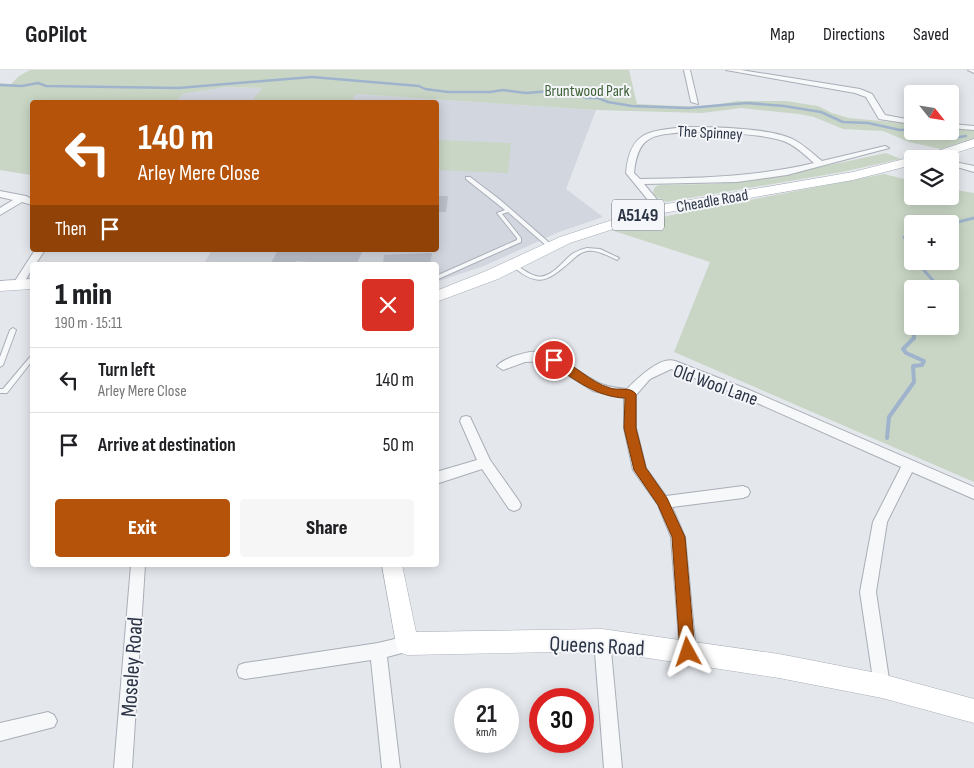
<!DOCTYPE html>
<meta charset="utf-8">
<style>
:root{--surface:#fff;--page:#f6f6f6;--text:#202124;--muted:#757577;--line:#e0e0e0;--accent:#b45309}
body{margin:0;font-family:"Sofia Sans Condensed",sans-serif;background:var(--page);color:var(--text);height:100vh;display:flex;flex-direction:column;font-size:19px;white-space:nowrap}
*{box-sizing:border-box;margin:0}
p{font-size:16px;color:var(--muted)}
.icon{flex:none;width:28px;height:28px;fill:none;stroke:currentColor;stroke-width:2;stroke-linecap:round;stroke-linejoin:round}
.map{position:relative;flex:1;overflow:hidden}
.panel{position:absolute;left:30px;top:192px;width:409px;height:305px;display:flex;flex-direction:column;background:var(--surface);border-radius:5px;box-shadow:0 2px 12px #0003}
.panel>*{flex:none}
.banner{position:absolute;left:30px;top:30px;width:409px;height:152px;border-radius:5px;box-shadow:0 2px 12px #0003;background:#b45309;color:#fff;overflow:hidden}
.needle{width:32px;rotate:120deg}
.controls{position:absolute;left:904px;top:15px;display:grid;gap:10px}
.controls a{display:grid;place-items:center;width:55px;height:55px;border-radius:5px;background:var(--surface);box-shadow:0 2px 12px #0003;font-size:25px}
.speed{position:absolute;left:454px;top:618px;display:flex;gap:10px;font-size:25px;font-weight:700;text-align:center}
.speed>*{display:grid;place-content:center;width:65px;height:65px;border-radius:50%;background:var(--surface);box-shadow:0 2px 12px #0003;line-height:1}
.speed small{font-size:12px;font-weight:400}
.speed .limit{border:8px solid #d22;background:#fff;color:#111}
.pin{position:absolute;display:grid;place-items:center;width:42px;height:42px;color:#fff;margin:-21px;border:2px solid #fff;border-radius:50%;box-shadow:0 1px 5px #0007}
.me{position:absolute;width:55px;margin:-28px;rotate:355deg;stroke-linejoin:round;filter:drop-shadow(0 0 4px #0008)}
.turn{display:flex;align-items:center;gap:18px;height:105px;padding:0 25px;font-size:22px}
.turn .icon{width:65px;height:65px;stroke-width:2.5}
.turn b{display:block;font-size:35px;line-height:42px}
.then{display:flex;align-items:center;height:48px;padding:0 25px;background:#0003;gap:10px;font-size:19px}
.round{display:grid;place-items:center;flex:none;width:52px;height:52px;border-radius:5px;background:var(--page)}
.overview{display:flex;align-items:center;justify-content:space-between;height:85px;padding:0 25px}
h1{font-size:30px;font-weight:800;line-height:38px}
.action{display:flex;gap:10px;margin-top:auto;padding:10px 25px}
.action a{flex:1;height:58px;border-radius:5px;background:var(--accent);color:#fff;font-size:20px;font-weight:800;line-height:58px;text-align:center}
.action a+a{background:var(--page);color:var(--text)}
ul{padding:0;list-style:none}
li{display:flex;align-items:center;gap:15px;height:65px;padding:0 25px;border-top:1px solid var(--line)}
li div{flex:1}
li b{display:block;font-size:19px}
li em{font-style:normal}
header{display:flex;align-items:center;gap:30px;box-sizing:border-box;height:70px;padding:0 25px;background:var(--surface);border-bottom:1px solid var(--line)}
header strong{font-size:24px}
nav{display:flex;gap:28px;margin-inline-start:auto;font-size:18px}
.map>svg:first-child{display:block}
.built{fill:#d2d6de}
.green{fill:#c9d6c5;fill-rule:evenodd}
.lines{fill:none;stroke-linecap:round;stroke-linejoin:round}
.stream-far2{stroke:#9fb4cc;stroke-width:2.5}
.stream-far1{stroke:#9fb4cc;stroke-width:3}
.stream{stroke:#9fb4cc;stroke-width:4}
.building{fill:#bbc0ca}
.lane-casing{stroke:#a9aeb7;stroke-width:2}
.street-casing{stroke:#a9aeb7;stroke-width:2}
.secondary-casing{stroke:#a9aeb7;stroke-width:1}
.primary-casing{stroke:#a3abb8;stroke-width:1}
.lane{fill:#f7f8fa;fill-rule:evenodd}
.street{fill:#f7f8fa;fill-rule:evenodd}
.secondary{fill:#fff;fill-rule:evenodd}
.primary{fill:#fff;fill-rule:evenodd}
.route{fill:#b45309;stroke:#753606}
.labels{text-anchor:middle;stroke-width:4;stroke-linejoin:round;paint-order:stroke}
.far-park-label{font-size:16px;fill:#3f6138;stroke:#f4f6f9}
.far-street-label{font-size:16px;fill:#2b3445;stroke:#f4f6f9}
.shield{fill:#f4f6f9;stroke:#676e7b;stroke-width:1}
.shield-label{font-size:18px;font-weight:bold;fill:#2b3445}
.street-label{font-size:19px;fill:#2b3445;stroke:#f4f6f9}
.near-street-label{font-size:22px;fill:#2b3445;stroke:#f4f6f9}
</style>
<header>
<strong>GoPilot</strong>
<nav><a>Map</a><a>Directions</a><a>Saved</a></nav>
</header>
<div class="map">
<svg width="974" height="698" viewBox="0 0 974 698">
<rect width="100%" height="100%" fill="#e4e7ec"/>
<!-- built -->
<path class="built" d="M226,17L263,18L259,23L353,29L356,24L596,40L566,119L603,147L559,162L484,196L436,212V195H203L212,180H436V32H32V105L0,100V21L183,24Z"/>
<!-- green -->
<g class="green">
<path d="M30,0H629L637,34L700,37L737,31H786L818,36L832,43L849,48L912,54V61H950V58L974,60V68L941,79L909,72L883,61L843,59L814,47L799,44L741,38L702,43L596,40L356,24L351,32H251L262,18L226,17L183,24L174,32H32V105L0,100V13L11,14L19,6Z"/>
<path d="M436,70L511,73L508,103L436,100Z"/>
<path d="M886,83L901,89L842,102L666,132L655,126L653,122L655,117L659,115L713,114L764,109Z"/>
<path d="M884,104L912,111V126H950V119L974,123V412L674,282L710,192L611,160L667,146ZM912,154H950V191H912ZM912,219H950V256H912Z"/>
</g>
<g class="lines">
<!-- stream-far2 -->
<g class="stream-far2">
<path d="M0,15L22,16L38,13L46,16L178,18L312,7L419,16L425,19L448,22H490L503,20L526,23L563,20L587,28H598L608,32L632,36L688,38L747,33L784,36L821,42L843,52L868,53L900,60L912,59"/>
<path d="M917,61L948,69L966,66"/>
</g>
<!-- stream-far1 -->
<g class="stream-far1">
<path d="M950,154L974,148"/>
<path d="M912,166L904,167L912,180"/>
<path d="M919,191C921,201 934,209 940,219"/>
<path d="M914,265L915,256"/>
</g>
<!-- stream -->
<path class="stream" d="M887,368L889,347L914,312L913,296L922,295L924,291L906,283L903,279L914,268V264"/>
</g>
<!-- building -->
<g class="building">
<path d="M436,126H448L446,142H436Z"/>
<path d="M278,180H363L356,195L296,191L294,195H270Z"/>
<path d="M432,183L430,195H383L384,185Z"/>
</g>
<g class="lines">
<!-- lane casing -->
<g class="lane-casing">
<g id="lane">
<path d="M466,107H470L499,129L553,176V178H549L508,142L502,144L521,168V172L436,210V206L517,170V168L497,143L505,140L466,109Z"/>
<path d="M587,178L600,179L619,188L617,190C608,186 597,179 587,181C581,182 575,187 571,191C547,212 538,218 511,195L513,193L515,194C521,198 528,204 536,206C550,210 562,192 572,184C577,181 582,179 587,178Z"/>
<path d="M13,258L16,260L3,295L0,297V287L10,260Z"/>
<path d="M32,286V291L7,323H0V319H3L30,287Z"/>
</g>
</g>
<!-- street casing -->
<g class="street-casing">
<g id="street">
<path d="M684,0H690L698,34L691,32Z"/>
<path d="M726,0H741L860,19L872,24L885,45L912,50V54L879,49L866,27L855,23Z"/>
<path d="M968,0H974V3Z"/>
<path d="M950,54L974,56V60L950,58Z"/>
<path d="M686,57C712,57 767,58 790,68C802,73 812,83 822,91L885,76L889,78L787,105L737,112L644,114L665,139L663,141H657L626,103C630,61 648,61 686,57ZM686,62C711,62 764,63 786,72C797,77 805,85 814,93C756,107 699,108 640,109L634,103C638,65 652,65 686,62Z"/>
<path d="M950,91L974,96V102L950,95Z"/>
<path d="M0,121L26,126L32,129V135L22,132L0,145V138L13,130L0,127Z"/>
<path d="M35,180H45L35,195H32V199L22,216H14L13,214Z"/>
<path d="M530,282C557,280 575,301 597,312C606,317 617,318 627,319C637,309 660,286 675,291L747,319L974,417V429L912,402L887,452L876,522L890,616L888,622L882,624L876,622L874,616L860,522L873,452L901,397L739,325L671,299L650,309L636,325V358L646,398L666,426L743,416L748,418L750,422L748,426L743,428L672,437L685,467L696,582L694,588L688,590L682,588L680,582L671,467L658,435L633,400L624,358V328L593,321L545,291L525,292L503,300L497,296C504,288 520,284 530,282Z"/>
<path d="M466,346L470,347L490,390L519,431L521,435L519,439L514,441L509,439L482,399L436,414V402L477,390L460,351L462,347Z"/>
<path d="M131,495H145L132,698H114Z"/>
<path d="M602,562L608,564L610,570L622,698H604L594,570L596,564Z"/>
<path d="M407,566L413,568L415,574L413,580L387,587L400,698H382L371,590L245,609L239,607L237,601L239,595L245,593L378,573Z"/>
<path d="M48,642L54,645L57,651L54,657L0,671V653Z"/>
</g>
</g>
<!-- secondary casing -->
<g class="secondary-casing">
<path id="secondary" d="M382,495H402L416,562L602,559L779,584L882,604L974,629V653L882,628L779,608L602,581L407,585L399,582L396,574Z"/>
</g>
<!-- primary casing -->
<g class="primary-casing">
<g id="primary">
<path d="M974,69V77L936,89H912V95L853,110L663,143L570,173L498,209L436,232V221L486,201L560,167L655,136L853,102L912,87L916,88Z"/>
<path d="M32,209V219L0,221V211Z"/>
</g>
</g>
<!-- lane -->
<use href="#lane" class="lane"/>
<!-- street -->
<use href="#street" class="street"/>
<!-- secondary -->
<use href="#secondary" class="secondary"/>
<!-- primary -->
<use href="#primary" class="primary"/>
</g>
<!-- route -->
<path class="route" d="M554,287C574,293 589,312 610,318C618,321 630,316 636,324V358L646,398L667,428L685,467L695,582L693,588L688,590L682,588L680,582L672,467L658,435L634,400L624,358L625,328C596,327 574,309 550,293L549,290Z"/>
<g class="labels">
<!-- far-park labels -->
<g class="far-park-label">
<text x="587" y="26">Bruntwood Park</text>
</g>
<!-- far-street labels -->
<g class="far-street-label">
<text transform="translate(710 62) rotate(3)" y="6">The Spinney</text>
<text transform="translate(712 130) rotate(-10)" y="6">Cheadle Road</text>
</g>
<!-- shield labels -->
<rect class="shield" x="612" y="129.5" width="52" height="31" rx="4"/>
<g class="shield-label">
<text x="638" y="151">A5149</text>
</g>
<!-- street labels -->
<g class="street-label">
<text transform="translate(716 314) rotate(20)" y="7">Old Wool Lane</text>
</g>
<!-- near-street labels -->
<g class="near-street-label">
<text transform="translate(597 575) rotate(3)" y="8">Queens Road</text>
<text transform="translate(131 597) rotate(-86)" y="8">Moseley Road</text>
</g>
</g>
</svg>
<div class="controls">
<a><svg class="needle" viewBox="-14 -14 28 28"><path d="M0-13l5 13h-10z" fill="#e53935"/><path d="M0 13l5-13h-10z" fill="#757577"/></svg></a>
<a><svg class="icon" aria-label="layers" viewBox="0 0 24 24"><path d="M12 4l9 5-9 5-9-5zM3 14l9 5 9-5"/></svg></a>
<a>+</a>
<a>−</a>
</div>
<div class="speed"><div>21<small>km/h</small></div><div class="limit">30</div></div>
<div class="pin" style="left:554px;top:290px;background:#d93025"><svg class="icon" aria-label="arrive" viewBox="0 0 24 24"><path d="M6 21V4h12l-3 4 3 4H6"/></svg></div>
<svg class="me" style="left:688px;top:582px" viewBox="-20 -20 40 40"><path d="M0-17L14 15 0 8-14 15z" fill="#b45309" stroke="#fff" stroke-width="4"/></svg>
<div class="banner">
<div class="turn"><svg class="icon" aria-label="left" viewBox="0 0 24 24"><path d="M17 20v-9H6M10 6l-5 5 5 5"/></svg><div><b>140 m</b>Arley Mere Close</div></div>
<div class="then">Then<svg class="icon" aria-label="arrive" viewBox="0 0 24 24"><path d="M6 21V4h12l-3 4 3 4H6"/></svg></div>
</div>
<section class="panel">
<div class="overview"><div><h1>1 min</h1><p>190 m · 15:11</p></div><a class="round" style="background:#d93025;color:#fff"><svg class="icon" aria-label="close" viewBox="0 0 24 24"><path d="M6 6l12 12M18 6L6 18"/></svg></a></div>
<ul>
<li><svg class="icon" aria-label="left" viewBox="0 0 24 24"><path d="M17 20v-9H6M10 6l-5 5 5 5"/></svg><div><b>Turn left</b><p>Arley Mere Close</p></div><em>140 m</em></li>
<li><svg class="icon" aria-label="arrive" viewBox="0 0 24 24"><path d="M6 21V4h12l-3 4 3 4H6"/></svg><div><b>Arrive at destination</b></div><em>50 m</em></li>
</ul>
<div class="action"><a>Exit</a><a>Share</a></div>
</section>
</div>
